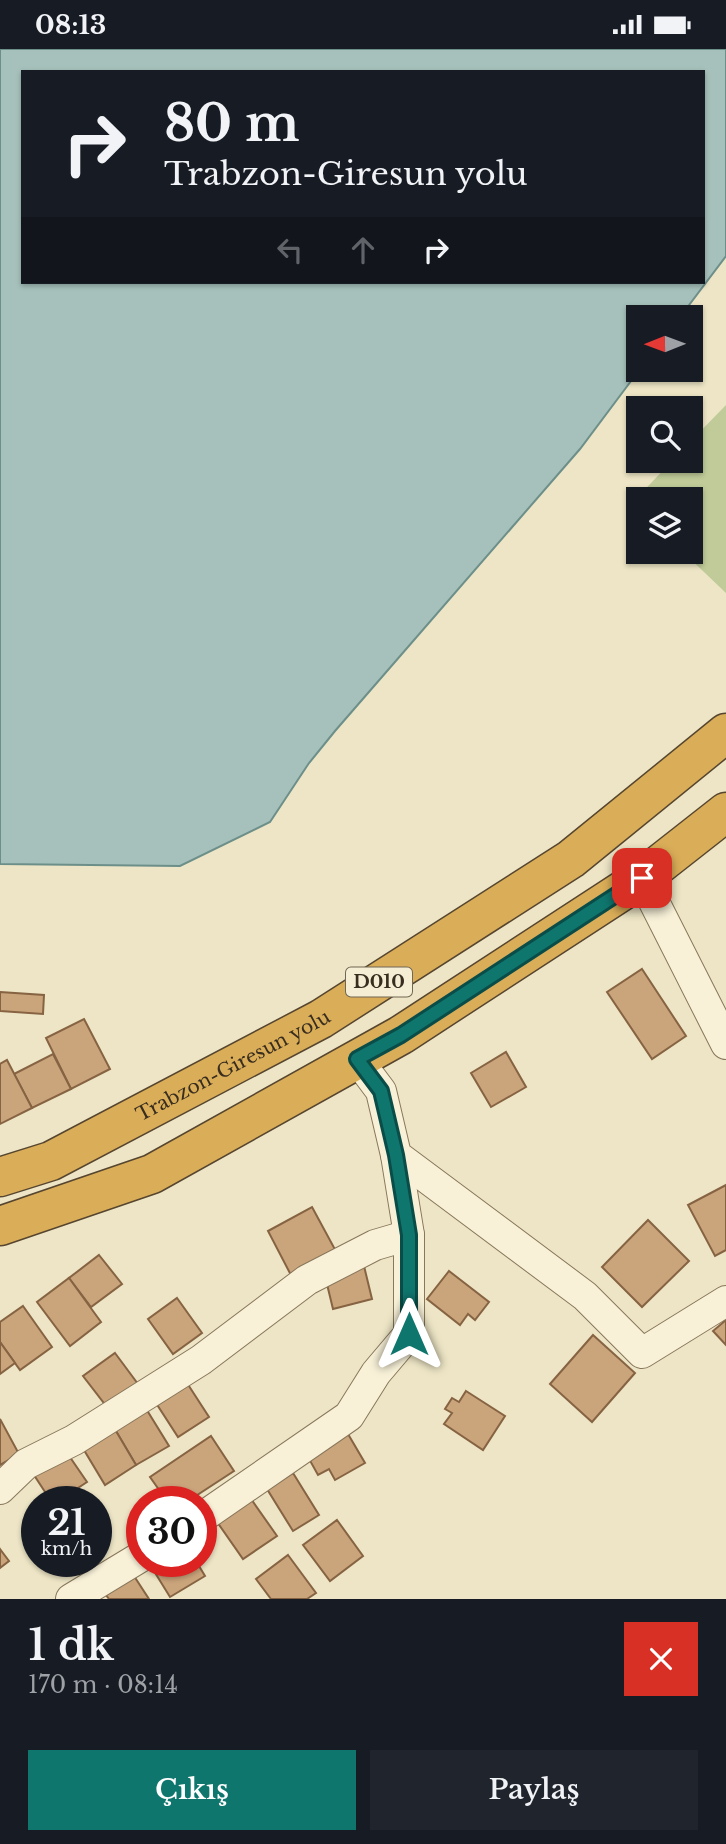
<!DOCTYPE html>
<html lang="tr">
<meta charset="utf-8">
<style>
:root{--surface:#171b24;--page:#20242c;--text:#f1f3f6;--muted:#9ea1a6;--accent:#0f766e}
body{margin:0;font-family:"Libre Baskerville",serif;background:var(--page);color:var(--text);height:100vh;display:flex;flex-direction:column;font-size:26px;white-space:nowrap}
*{box-sizing:border-box;margin:0}
p{font-size:23px;color:var(--muted)}
.icon{flex:none;width:38px;height:38px;fill:none;stroke:currentColor;stroke-width:2;stroke-linecap:round;stroke-linejoin:round}
.map{position:relative;height:1550px;overflow:hidden}
.sheet{display:flex;flex-direction:column;background:var(--surface);flex:1}
.sheet>*{flex:none}
.banner{position:absolute;left:21px;top:21px;width:684px;height:214px;border-radius:0px;box-shadow:0 2px 5px #0004;background:#171b24;color:var(--text);overflow:hidden}
.needle{width:46px;rotate:269deg}
.buttons{position:absolute;left:626px;top:256px;display:grid;gap:14px}
.buttons a{display:grid;place-items:center;width:77px;height:77px;border-radius:0px;background:var(--surface);box-shadow:0 2px 5px #0004;font-size:35px}
.speed{position:absolute;left:21px;top:1437px;display:flex;gap:14px;font-size:35px;font-weight:700;text-align:center}
.speed>*{display:grid;place-content:center;width:91px;height:91px;border-radius:50%;background:var(--surface);box-shadow:0 2px 5px #0004;line-height:1}
.speed small{font-size:18px;font-weight:400}
.speed .limit{border:10px solid #d22;background:#fff;color:#111}
.pin{position:absolute;display:grid;place-items:center;width:60px;height:60px;color:#fff;margin:-30px;border-radius:14px;box-shadow:0 4px 10px #0006}
.me{position:absolute;width:77px;margin:-38px;rotate:0deg;stroke-linejoin:round;filter:drop-shadow(0 0 5px #0008)}
.turn{display:flex;align-items:center;gap:24px;height:147px;padding:0 28px;font-size:32px}
.turn .icon{width:91px;height:91px;stroke-width:2.5}
.turn b{display:block;font-size:49px;line-height:60px}
.lanes{display:flex;align-items:center;height:66px;padding:0 28px;background:#0003;justify-content:center;gap:35px;direction:ltr}
.lanes .off{opacity:.35}
.round{display:grid;place-items:center;flex:none;width:74px;height:74px;border-radius:0px;background:var(--page)}
.head{display:flex;align-items:center;justify-content:space-between;height:119px;padding:0 28px}
h1{font-size:42px;font-weight:600;line-height:52px}
.action{display:flex;gap:14px;margin-top:auto;padding:14px 28px}
.action a{flex:1;height:80px;border-radius:0px;background:var(--accent);color:#fff;font-size:28px;font-weight:600;line-height:80px;text-align:center}
.action a+a{background:var(--page);color:var(--text)}
.status{display:flex;justify-content:space-between;align-items:center;height:49px;padding:0 35px;background:var(--surface);direction:ltr}
.status svg{height:19px;fill:currentColor}
.map>svg:first-child{display:block}
.green{fill:#c0cb99}
.water{fill:#a6c1bb;stroke:#6d8f8a;stroke-width:2;fill-rule:evenodd}
.building{fill:#caa47b;stroke:#866342;stroke-width:2}
.lines{fill:none;stroke-linecap:round;stroke-linejoin:round}
.minor-casing{stroke:#88775b;stroke-width:32}
.highway-casing{stroke:#56452f;stroke-width:41}
.minor{stroke:#f8f1d8;stroke-width:30}
.highway{stroke:#daad58;stroke-width:38}
.route-casing{stroke:#0a4d48;stroke-width:18}
.route{stroke:#0f766e;stroke-width:12}
.labels{text-anchor:middle;stroke-width:5;stroke-linejoin:round;paint-order:stroke}
.shield{fill:#f5eed4;stroke:#716755;stroke-width:2}
.shield-label{font-size:18px;font-weight:bold;fill:#382d1f}
.street-label{font-size:19px;fill:#382d1f;stroke:#f5eed4}
</style>
<div class="status"><b>08:13</b><svg viewBox="0 0 49 12"><path d="M0 12V9h3v3zM5 12V6h3v6zM10 12V3h3v9zM15 12V0h3v12zM26 1h20v11H26zM47 4h2v5h-2z"/></svg></div>
<div class="map">
<svg width="726" height="1550" viewBox="0 0 726 1550">
<rect width="100%" height="100%" fill="#ede5c5"/>
<!-- green -->
<path class="green" d="M726,356V544L682,502H691V450H639V460L632,454L673,411H691V392Z"/>
<!-- water -->
<path class="water" d="M0,0H726V207L680,268H639L640,320L580,400L335,682L309,714L270,773L180,817L0,815ZM23,23H704V233H23Z"/>
<!-- building -->
<g class="building">
<path d="M642,920L686,987L652,1010L607,943Z"/>
<path d="M0,943L44,946L43,965L0,962Z"/>
<path d="M84,970L110,1020L71,1040L46,989Z"/>
<path d="M506,1003L526,1038L491,1058L471,1024Z"/>
<path d="M53,1005L71,1040L32,1059L14,1025Z"/>
<path d="M7,1011L32,1059L0,1075V1015Z"/>
<path d="M726,1136V1201L715,1207L688,1156Z"/>
<path d="M312,1158L338,1206L293,1230L268,1182Z"/>
<path d="M648,1171L689,1212L642,1258L602,1218Z"/>
<path d="M99,1206L122,1235L91,1258L69,1229Z"/>
<path d="M364,1217L372,1250L333,1260L325,1227Z"/>
<path d="M449,1222L489,1253L475,1271L468,1265L460,1276L427,1250Z"/>
<path d="M69,1229L101,1273L70,1297L37,1253Z"/>
<path d="M177,1249L202,1284L173,1305L148,1270Z"/>
<path d="M23,1257L52,1298L20,1321L0,1293V1273Z"/>
<path d="M726,1271V1296L713,1282Z"/>
<path d="M593,1286L635,1324L592,1373L550,1335Z"/>
<path d="M0,1293L15,1314L0,1325Z"/>
<path d="M115,1304L138,1335L107,1358L83,1327Z"/>
<path d="M187,1334L209,1368L178,1388L156,1354Z"/>
<path d="M466,1342L505,1367L483,1401L444,1375L452,1364L445,1360L452,1349L459,1353Z"/>
<path d="M145,1358L169,1397L136,1416L113,1377Z"/>
<path d="M0,1370L19,1405L0,1416Z"/>
<path d="M113,1377L136,1416L105,1436L81,1396Z"/>
<path d="M348,1385L365,1414L335,1431L329,1420L318,1426L308,1408Z"/>
<path d="M211,1387L234,1422L188,1452H167L150,1428Z"/>
<path d="M63,1398L87,1433L58,1452H51L30,1420Z"/>
<path d="M293,1424L319,1466L293,1482L267,1440Z"/>
<path d="M249,1447L277,1487L243,1510L215,1470Z"/>
<path d="M337,1471L363,1507L330,1532L303,1496Z"/>
<path d="M0,1500L9,1512L0,1519Z"/>
<path d="M288,1506L316,1544L307,1550H271L256,1530Z"/>
<path d="M152,1512H196L205,1527L170,1548L149,1514Z"/>
<path d="M134,1527L149,1550H109L106,1546Z"/>
</g>
<g class="lines">
<!-- minor casing -->
<g class="minor-casing">
<g id="minor">
<path d="M642,829L726,995"/>
<path d="M357,1010L381,1042L396,1106L585,1247L642,1304L726,1252"/>
<path d="M0,1440L26,1415L74,1391L201,1311L307,1231L375,1196L409,1186"/>
<path d="M201,1469L349,1367L376,1324L409,1285V1186L396,1106"/>
<path d="M71,1550L142,1507"/>
</g>
</g>
<!-- highway casing -->
<g class="highway-casing">
<g id="highway">
<path id="s1" d="M0,1128L51,1112L321,970L571,810L726,684"/>
<path d="M0,1177L152,1125L401,986L642,829L726,763"/>
</g>
</g>
<!-- minor -->
<use href="#minor" class="minor"/>
<!-- highway -->
<use href="#highway" class="highway"/>
</g>
<g class="lines">
<!-- route casing -->
<g class="route-casing">
<path id="route" d="M409,1285V1186L396,1106L381,1042L357,1010L401,986L642,829"/>
</g>
<!-- route -->
<use href="#route" class="route"/>
</g>
<g class="labels">
<!-- shield labels -->
<rect class="shield" x="346" y="918.5" width="66" height="29" rx="5"/>
<g class="shield-label">
<text x="379" y="939">D010</text>
</g>
<!-- street labels -->
<g class="street-label">
<text dy="7" stroke="none"><textPath href="#s1" startOffset="259">Trabzon-Giresun yolu</textPath></text>
</g>
</g>
</svg>
<div class="buttons">
<a><svg class="needle" viewBox="-14 -14 28 28"><path d="M0-13l5 13h-10z" fill="#e53935"/><path d="M0 13l5-13h-10z" fill="#9ea1a6"/></svg></a>
<a><svg class="icon" aria-label="search" viewBox="0 0 24 24"><circle cx="10" cy="10" r="6"/><path d="M15 15l6 6"/></svg></a>
<a><svg class="icon" aria-label="layers" viewBox="0 0 24 24"><path d="M12 4l9 5-9 5-9-5zM3 14l9 5 9-5"/></svg></a>
</div>
<div class="speed"><div>21<small>km/h</small></div><div class="limit">30</div></div>
<div class="pin" style="left:642px;top:829px;background:#d93025"><svg class="icon" aria-label="arrive" viewBox="0 0 24 24"><path d="M6 21V4h12l-3 4 3 4H6"/></svg></div>
<svg class="me" style="left:409px;top:1285px" viewBox="-20 -20 40 40"><path d="M0-17L14 15 0 8-14 15z" fill="#0f766e" stroke="#fff" stroke-width="4"/></svg>
<div class="banner">
<div class="turn"><svg class="icon" aria-label="right" viewBox="0 0 24 24"><path d="M7 20v-9h11M14 6l5 5-5 5"/></svg><div><b>80 m</b>Trabzon-Giresun yolu</div></div>
<div class="lanes"><svg class="icon off" aria-label="left" viewBox="0 0 24 24"><path d="M17 20v-9H6M10 6l-5 5 5 5"/></svg><svg class="icon off" aria-label="ahead" viewBox="0 0 24 24"><path d="M12 20V5M6 11l6-6 6 6"/></svg><svg class="icon" aria-label="right" viewBox="0 0 24 24"><path d="M7 20v-9h11M14 6l5 5-5 5"/></svg></div>
</div>
</div>
<section class="sheet">
<div class="head"><div><h1>1 dk</h1><p>170 m · 08:14</p></div><a class="round" style="background:#d93025;color:#fff"><svg class="icon" aria-label="close" viewBox="0 0 24 24"><path d="M6 6l12 12M18 6L6 18"/></svg></a></div>
<div class="action"><a>Çıkış</a><a>Paylaş</a></div>
</section>
